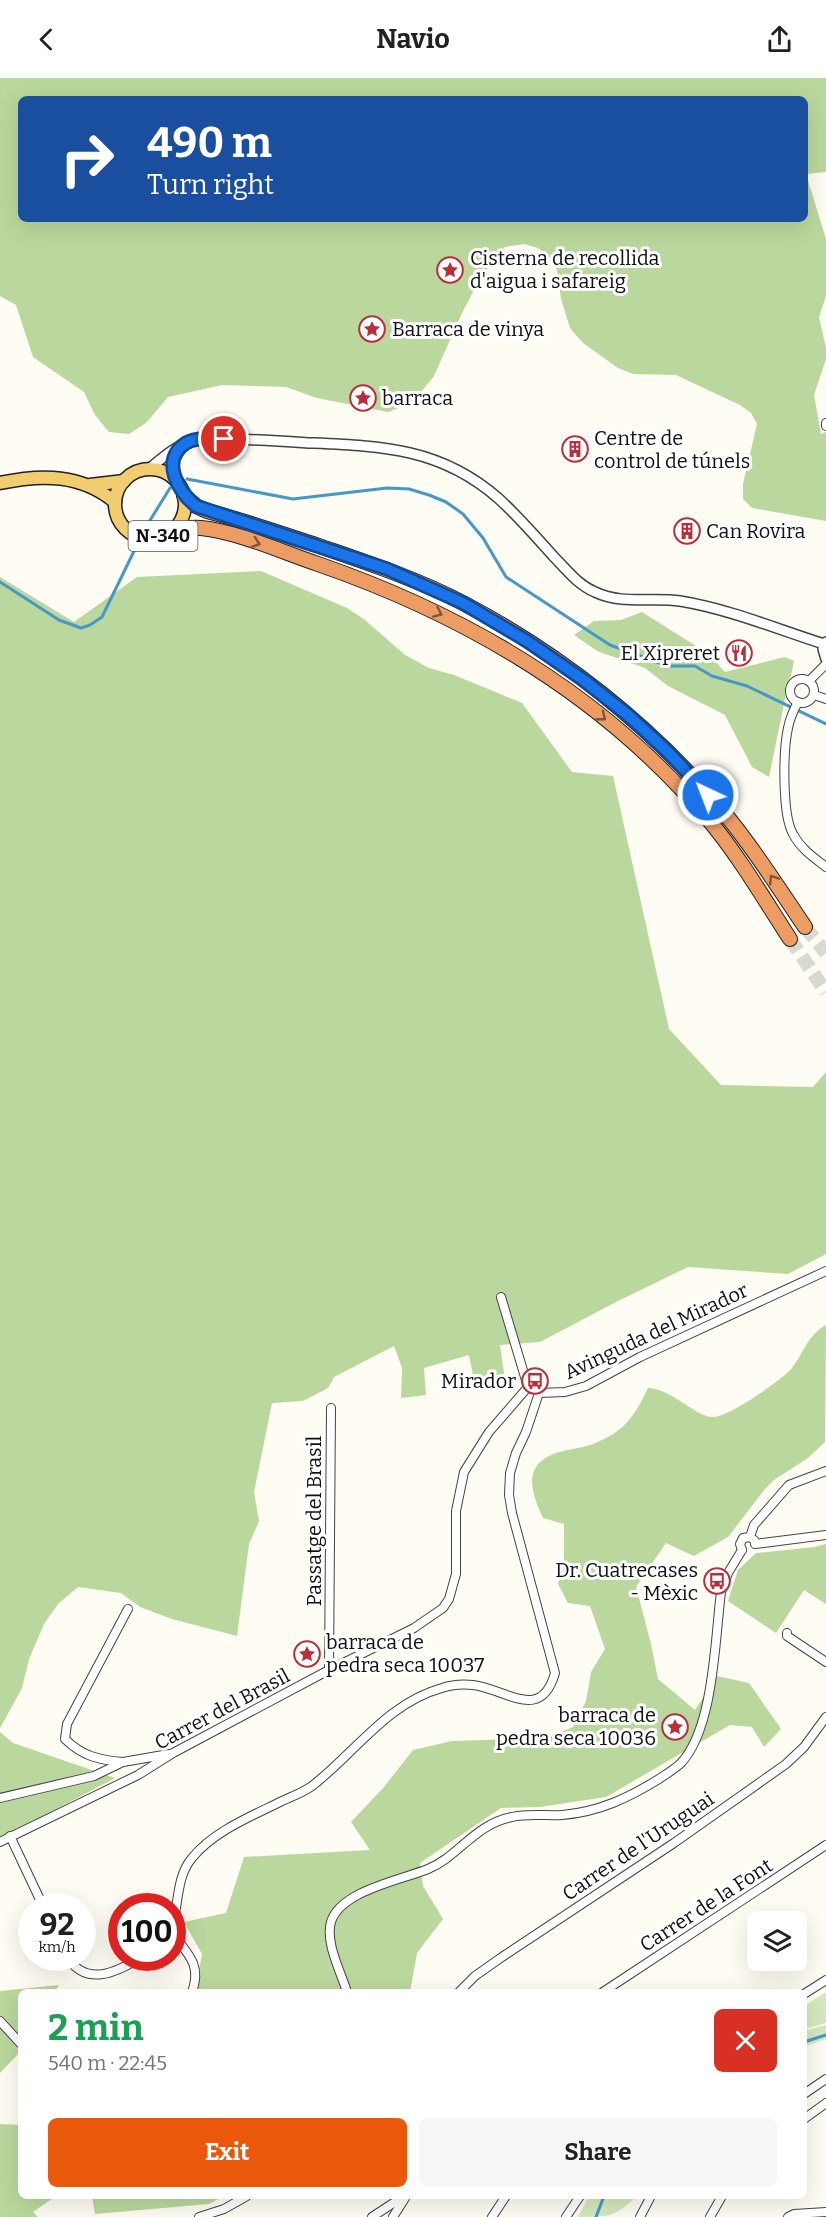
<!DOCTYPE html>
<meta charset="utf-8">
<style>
:root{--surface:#fff;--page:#f6f6f6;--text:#202124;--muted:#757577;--accent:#ea580c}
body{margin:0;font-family:Bitter,serif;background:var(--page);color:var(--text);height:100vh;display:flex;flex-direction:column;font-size:22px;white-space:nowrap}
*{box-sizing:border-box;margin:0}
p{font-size:20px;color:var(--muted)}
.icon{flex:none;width:33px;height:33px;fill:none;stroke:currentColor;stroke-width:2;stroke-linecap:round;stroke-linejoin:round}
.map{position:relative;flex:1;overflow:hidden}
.sheet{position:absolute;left:18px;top:1911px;width:789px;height:210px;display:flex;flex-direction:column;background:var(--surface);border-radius:9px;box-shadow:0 6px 24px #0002}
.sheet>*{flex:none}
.hud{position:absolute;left:18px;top:18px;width:790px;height:126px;border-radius:9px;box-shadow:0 6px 24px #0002;background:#1a4fa0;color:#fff;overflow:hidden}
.controls{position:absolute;left:747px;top:1833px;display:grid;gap:12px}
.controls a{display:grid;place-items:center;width:60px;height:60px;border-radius:9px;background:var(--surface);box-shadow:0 6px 24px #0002;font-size:30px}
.speed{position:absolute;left:18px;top:1815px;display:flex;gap:12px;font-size:30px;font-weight:700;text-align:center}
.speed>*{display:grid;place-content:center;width:78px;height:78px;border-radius:50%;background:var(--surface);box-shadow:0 6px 24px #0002;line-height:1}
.speed small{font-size:15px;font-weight:400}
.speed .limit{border:9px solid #d22;background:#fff;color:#111}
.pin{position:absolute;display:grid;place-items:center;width:51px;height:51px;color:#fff;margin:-26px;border:3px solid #fff;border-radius:50%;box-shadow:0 2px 6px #0007}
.me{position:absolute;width:66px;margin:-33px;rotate:317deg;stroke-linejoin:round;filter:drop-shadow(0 0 4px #0008)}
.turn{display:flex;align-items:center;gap:21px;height:126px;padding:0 30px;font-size:27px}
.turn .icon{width:78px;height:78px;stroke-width:2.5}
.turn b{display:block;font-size:42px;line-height:51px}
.round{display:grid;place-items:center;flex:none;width:63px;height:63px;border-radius:9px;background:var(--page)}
.summary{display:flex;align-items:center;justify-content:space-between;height:102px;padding:0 30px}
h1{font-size:36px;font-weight:700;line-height:45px;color:#1e9e55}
.button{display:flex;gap:12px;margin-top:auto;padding:12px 30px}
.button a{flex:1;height:69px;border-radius:9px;background:var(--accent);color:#fff;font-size:24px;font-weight:700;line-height:69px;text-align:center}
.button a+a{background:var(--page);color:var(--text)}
header{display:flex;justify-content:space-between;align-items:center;height:78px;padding:0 30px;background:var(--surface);font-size:27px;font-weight:700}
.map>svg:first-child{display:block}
.green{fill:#d5e8bd}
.forest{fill:#bad89d;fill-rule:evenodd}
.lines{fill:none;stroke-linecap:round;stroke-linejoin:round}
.stream{stroke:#4598c7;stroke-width:3}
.motorway-tunnel{stroke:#dad9d1;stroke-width:14;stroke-dasharray:14 7;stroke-linecap:butt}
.minor-casing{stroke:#434343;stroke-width:10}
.tertiary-casing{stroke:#434343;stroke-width:12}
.primary-casing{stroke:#212121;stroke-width:15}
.motorway-casing{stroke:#212121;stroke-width:16}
.minor{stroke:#fff;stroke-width:8}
.tertiary{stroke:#fff;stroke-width:9}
.primary{stroke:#f1cd70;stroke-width:12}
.motorway{stroke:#ed9c63;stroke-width:14}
.oneway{stroke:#7e563a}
.route-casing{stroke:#114b97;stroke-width:15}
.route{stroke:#1a73e8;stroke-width:10}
.labels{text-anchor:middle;stroke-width:6;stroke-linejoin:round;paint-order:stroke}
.shield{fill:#fff;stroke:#585858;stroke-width:1.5}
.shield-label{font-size:18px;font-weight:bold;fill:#101010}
.poi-label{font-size:20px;fill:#101010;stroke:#fff;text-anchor:start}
.street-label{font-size:20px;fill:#101010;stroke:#fff}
</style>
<header><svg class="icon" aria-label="back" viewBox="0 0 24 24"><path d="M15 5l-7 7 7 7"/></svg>Navio<svg class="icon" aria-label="share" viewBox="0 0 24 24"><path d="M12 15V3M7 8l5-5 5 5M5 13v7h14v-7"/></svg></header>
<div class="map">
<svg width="826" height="2139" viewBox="0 0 826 2139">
<rect width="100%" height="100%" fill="#fefcf3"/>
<!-- green -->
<g class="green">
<path d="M826,1914V1945L804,1951V1928Z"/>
<path d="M826,1947V1961L804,1969V1953Z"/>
<path d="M589,2118H637C615,2139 609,2139 578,2139Z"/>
</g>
<!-- forest -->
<g class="forest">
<path d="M0,0H826V94L806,96L826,161V218L819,239L826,270V281L814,317L821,356L826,354V443L752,430L743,421V406L757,346L751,335L740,327L676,297L633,296L618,290L583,265L570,250L561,221L557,192L551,181L538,170L524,166L505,169L480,200L461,237L434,298L412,325L388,334L317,320L286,309L222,307L168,319L146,345L129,356L109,354L95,337L84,314L33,279L16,227L0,218ZM21,21H806V141H21Z"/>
<path d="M261,493L347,530L365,542L405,577L429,590L454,597L522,625L572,694L613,698L669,951L721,1007L813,1009L826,994V1176L788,1196L688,1189L616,1224L540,1264L500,1267L505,1302L476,1312L469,1277L424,1290L426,1317L401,1320L402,1290L394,1268L334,1299L328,1310L303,1323L272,1325L254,1414L259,1443L249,1466L237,1558L172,1541L140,1529L121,1515L78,1509L58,1526L44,1546L29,1581L22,1610L0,1650V499L74,544L137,499Z"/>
<path d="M642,534L707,575L725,594L785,579L794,583L791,598L785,608V621L769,699L752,689L725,637L668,608L645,590L597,573L574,557L594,543L621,542Z"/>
<path d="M826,1247L825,1364L808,1380L774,1402L765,1411L728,1459L694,1478L666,1465L636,1509L651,1566L658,1601L695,1632L717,1598L749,1605L781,1651L764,1669L752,1649L730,1647L606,1719L540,1729L501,1730L420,1785L423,1808L443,1841L417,1875L410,1914H195L202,1876L184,1844L226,1835L244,1779L370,1772L351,1744L384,1709L413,1672L452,1663L547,1660L573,1649L586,1623L591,1594L605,1571L590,1528L568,1525L558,1506L564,1486V1446L543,1440C529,1410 522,1382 564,1373C576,1370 588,1369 600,1363C626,1352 636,1335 648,1310C673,1311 696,1340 714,1339C730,1338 782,1302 792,1290C804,1274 808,1257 826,1247Z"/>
<path d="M826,1466V1526L804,1512L776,1555L728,1523L738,1492L756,1475L815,1469Z"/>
<path d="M0,1654L13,1665L115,1700L0,1761Z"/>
<path d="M59,1907L55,1914H21V1973L0,1995V1913Z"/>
<path d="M0,2046L21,2047V2118H56L33,2134L38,2139H0Z"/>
<path d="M92,2118H224L209,2126L95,2136Z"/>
</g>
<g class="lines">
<!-- stream -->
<g class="stream">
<path d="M187,401L293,421L387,410L409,411L429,417L446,424L463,436L483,460L506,499L610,567L668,588H695L712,598L747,608L826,646"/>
<path d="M144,452L170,410"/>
<path d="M0,504L59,542L81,550L90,547L102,539L136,469"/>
<path d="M804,1964L826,1957"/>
<path d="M596,2139L604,2118"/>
</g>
<!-- motorway-tunnel -->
<g class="motorway-tunnel">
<path d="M805,849L826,875"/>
<path d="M790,861L826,914"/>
</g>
<!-- minor casing -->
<g class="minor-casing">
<g id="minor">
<path d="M826,345V348"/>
<circle cx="802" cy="613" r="12"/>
<path d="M809,603L826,586"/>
<path d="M814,617L826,621"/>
<path d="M798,624C793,633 790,640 788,650C783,673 782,737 793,756C801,771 813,779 826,789"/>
<path d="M501,1219L528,1309"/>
<path d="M539,1315L565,1314L586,1308L640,1279L826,1193"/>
<path d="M750,1459L754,1447L789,1407L826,1393"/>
<path d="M755,1466L826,1457"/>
<path d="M742,1472L740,1466L743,1460L750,1459L754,1462"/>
<path d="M787,1555V1558L826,1584"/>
<path d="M329,1592L331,1330"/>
<path d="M123,1684C99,1682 82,1678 65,1661L67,1646L128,1531"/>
<path d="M0,1720L94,1698L123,1684L169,1676"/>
<path d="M10,1758L43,1828"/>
<path d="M0,1764L138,1697L173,1675L329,1592L414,1550L443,1530L449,1521L456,1496V1433L464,1394L489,1354L528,1309"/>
<path d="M172,1849C179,1826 176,1799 192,1780C212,1755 247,1740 276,1726C287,1720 301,1716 312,1708C355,1675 387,1625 442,1610C451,1607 464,1606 473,1607C506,1611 541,1645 555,1595L512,1435L509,1417L510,1395L516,1375L526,1354L539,1315"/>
<path d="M172,1855C188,1876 202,1887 192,1914"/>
<path d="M68,1880C87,1909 117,1894 140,1880"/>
<path d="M347,1914C341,1894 325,1865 331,1844C340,1813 401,1802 428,1791C458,1779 475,1746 512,1739C528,1735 546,1738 562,1737C599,1734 628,1720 659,1701C666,1696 675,1691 681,1685C714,1650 715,1560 721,1514L728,1495L742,1472"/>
<path d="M459,1914L475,1898L502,1879L674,1765L786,1686L804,1669L826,1639"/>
<path d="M603,1914L826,1767"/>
<path d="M804,1916L826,1902"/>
<path d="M0,1943L21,1966"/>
<path d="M804,2016L826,2001"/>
<path d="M804,2041L826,2025"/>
<path d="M199,2139L224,2131L247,2118"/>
<path d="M372,2139L404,2118"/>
<path d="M393,2139L405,2120"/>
<path d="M492,2139L506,2118"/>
<path d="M566,2139L580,2118"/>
<path d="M640,2139L651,2118"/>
<path d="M710,2139L722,2118"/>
<path d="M788,2139L794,2136L826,2134"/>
</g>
</g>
<!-- tertiary casing -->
<g class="tertiary-casing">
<g id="tertiary">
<path d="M149,391C170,373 181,363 211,360C244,361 277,363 311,365C382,368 441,370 498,420C518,438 536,459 554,479C567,492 578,507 595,514C622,527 652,519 680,523C729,531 777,551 824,566"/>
<path d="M175,401L173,382L182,369"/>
<path d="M826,564L823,571L826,581"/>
</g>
</g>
<!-- primary casing -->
<g class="primary-casing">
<g id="primary">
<circle cx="150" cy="426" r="35"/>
<path d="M0,405C42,396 81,396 115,424"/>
<path d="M90,407L124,403"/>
</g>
</g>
<!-- motorway casing -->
<g class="motorway-casing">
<g id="motorway">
<path d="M184,418L196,428L207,433C245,443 282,456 319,468C368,485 417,501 463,525C560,576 650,647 721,731C752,768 778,809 805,849"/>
<path d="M174,451C183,451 192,449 201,450C239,454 282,474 318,486C468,538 605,619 708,741C739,778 764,821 790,861"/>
</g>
</g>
<!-- minor -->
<use href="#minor" class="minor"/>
<!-- tertiary -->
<use href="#tertiary" class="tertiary"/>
<!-- primary -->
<use href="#primary" class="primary"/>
<!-- motorway -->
<use href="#motorway" class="motorway"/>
</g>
<!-- one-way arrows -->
<defs><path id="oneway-chevron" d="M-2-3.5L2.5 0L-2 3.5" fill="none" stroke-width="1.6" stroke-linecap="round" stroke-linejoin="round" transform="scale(1.5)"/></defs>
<g class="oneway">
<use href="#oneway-chevron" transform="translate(256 465) rotate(19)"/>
<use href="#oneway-chevron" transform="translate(438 535) rotate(24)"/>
<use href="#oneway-chevron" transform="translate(602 639) rotate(38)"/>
<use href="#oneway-chevron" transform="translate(773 801) rotate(-123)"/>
</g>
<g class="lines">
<!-- route casing -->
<g class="route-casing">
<path id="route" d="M224,361C212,360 196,359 186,365C159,382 179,414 196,428L387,491L463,525L527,563L585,603L629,638L669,675L708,717"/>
</g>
<!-- route -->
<use href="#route" class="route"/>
</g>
<!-- icons -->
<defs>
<g id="sight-ring" transform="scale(1.35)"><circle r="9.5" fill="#fff" stroke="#b92e3a" stroke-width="1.5"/><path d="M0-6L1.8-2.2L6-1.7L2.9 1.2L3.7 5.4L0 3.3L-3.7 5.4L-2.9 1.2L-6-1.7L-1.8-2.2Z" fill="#b92e3a"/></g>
<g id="building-ring" transform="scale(1.35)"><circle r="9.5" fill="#fff" stroke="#b92e3a" stroke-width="1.5"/><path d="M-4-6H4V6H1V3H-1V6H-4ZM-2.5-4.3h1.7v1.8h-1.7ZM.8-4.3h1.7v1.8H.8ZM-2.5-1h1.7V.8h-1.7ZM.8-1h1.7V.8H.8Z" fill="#b92e3a"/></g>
<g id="restaurant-ring" transform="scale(1.35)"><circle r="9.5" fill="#fff" stroke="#b92e3a" stroke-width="1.5"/><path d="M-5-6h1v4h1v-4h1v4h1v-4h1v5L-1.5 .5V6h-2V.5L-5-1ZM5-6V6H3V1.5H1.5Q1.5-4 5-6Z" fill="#b92e3a"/></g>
<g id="bus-ring" transform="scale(1.35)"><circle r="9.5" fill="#fff" stroke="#b92e3a" stroke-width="1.5"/><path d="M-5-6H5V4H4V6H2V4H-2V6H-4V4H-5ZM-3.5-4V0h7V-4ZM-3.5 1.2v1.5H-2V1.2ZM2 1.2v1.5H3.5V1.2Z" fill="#b92e3a"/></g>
</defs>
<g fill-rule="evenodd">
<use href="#sight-ring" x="450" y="192"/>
<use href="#sight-ring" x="372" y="251"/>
<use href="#sight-ring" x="363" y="320"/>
<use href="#building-ring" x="575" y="371"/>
<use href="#building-ring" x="687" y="453"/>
<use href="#restaurant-ring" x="739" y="575"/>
<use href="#bus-ring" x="535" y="1303"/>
<use href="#bus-ring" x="717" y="1503"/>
<use href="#sight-ring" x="307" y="1576"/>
<use href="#sight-ring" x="675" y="1649"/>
</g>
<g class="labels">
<!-- shield labels -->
<rect class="shield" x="128.5" y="443" width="69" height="30" rx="4.5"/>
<g class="shield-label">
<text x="163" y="464">N-340</text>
</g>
<!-- poi labels -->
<g class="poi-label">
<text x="470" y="187">Cisterna de recollida<tspan x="470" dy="23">d'aigua i safareig</tspan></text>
<text x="392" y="258">Barraca de vinya</text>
<text x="382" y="327">barraca</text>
<text x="594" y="367">Centre de<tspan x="594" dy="23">control de túnels</tspan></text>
<text x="706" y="460">Can Rovira</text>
<text x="720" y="582" text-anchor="end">El Xipreret</text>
<text x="516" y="1310" text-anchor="end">Mirador</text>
<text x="698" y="1499" text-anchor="end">Dr. Cuatrecases<tspan x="698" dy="23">- Mèxic</tspan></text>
<text x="326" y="1571">barraca de<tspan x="326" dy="23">pedra seca 10037</tspan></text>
<text x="656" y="1644" text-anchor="end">barraca de<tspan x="656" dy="23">pedra seca 10036</tspan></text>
</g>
<!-- street labels -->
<g class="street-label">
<text transform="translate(656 1253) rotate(-25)" y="7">Avinguda del Mirador</text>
<text transform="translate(314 1443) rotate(-90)" y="7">Passatge del Brasil</text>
<text transform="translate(222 1631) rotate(-28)" y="7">Carrer del Brasil</text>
<text transform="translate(638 1768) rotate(-34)" y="7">Carrer de l'Uruguai</text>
<text transform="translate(706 1827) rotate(-33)" y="7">Carrer de la Font</text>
</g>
</g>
</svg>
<div class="controls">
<a><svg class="icon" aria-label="layers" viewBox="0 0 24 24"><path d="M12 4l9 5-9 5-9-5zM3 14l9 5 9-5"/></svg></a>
</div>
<div class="speed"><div>92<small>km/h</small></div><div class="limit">100</div></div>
<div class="pin" style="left:224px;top:361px;background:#d93025"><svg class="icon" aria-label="arrive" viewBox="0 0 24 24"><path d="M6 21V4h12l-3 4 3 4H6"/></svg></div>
<svg class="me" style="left:708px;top:717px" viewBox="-20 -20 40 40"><circle r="17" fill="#1a73e8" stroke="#fff" stroke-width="3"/><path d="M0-11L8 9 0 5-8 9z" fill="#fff"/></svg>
<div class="hud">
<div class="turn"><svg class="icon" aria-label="right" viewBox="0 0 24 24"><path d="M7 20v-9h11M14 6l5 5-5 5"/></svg><div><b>490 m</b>Turn right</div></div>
</div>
<section class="sheet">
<div class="summary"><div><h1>2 min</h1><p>540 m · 22:45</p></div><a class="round" style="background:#d93025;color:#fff"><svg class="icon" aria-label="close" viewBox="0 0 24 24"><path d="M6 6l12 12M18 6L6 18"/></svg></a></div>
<div class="button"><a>Exit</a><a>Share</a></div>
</section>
</div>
